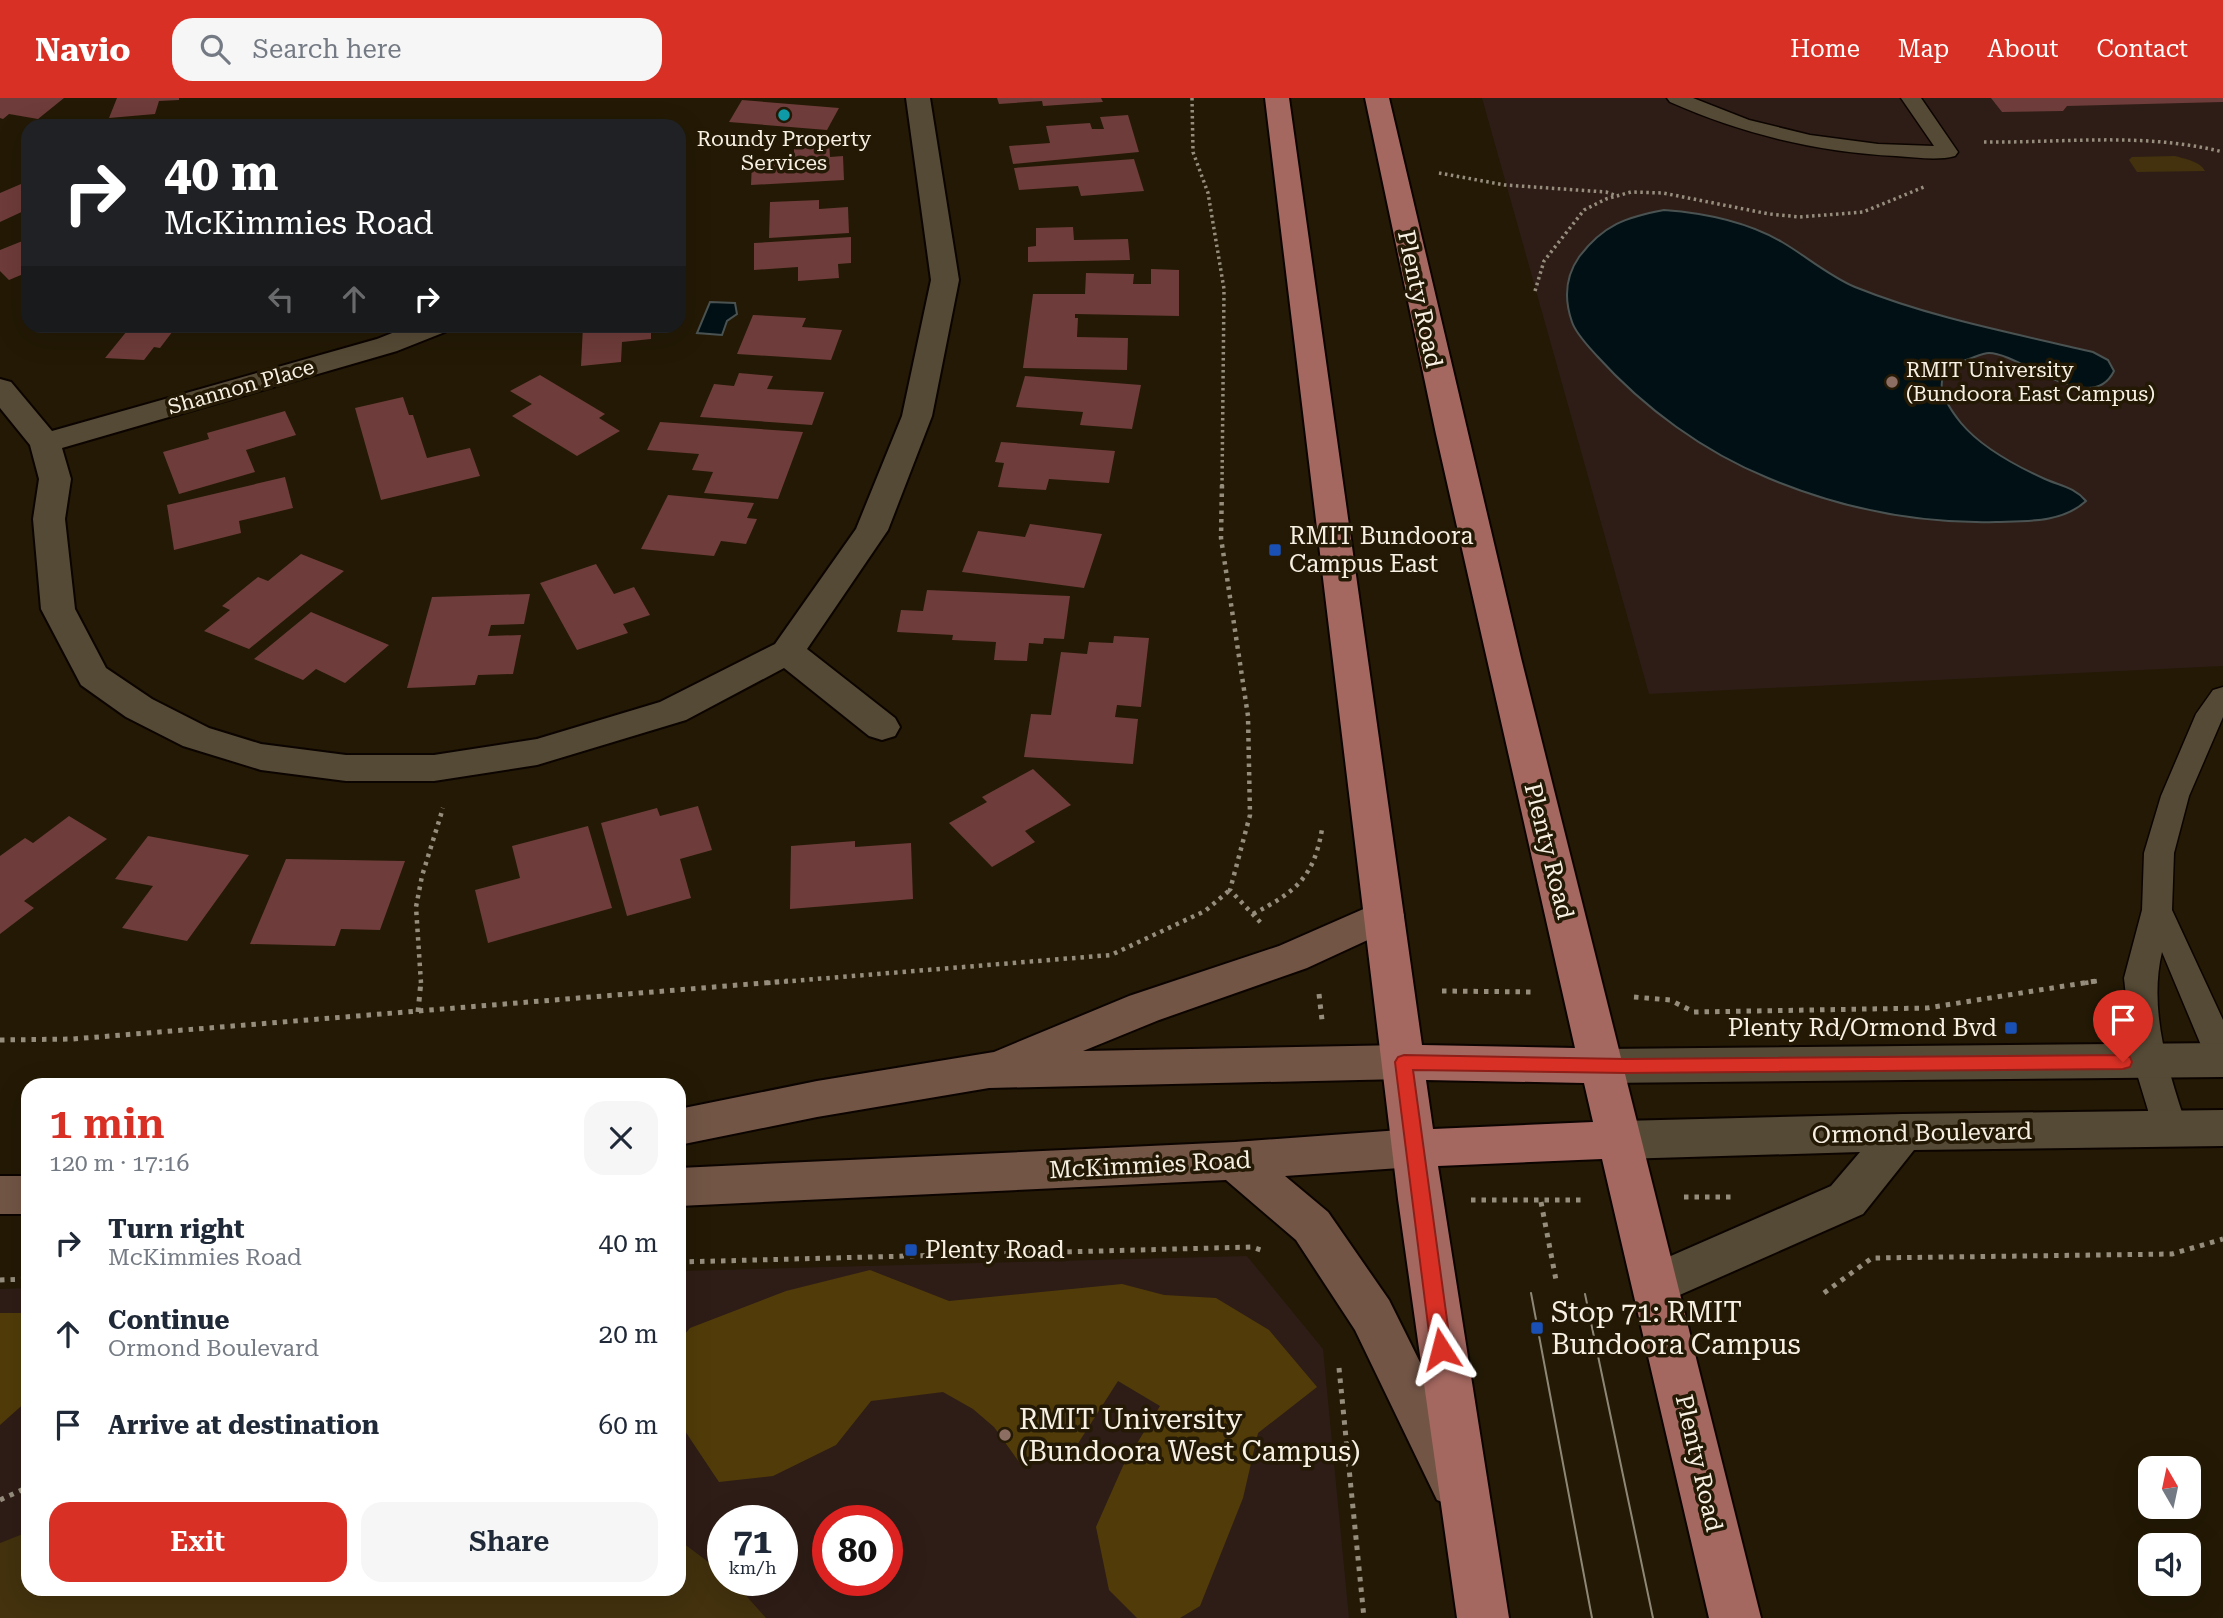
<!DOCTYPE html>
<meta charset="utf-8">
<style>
:root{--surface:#fff;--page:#f6f6f7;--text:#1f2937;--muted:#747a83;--accent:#d93025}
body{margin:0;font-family:"Roboto Serif",serif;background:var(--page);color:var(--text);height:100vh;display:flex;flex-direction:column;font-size:26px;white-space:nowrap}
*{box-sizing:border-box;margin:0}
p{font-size:23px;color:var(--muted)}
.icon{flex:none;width:38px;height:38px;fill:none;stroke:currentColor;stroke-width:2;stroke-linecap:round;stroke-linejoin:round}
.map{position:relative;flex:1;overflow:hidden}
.sheet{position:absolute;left:21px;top:980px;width:665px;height:518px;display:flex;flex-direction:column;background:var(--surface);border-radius:21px;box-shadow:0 7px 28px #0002}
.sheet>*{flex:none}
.guide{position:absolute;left:21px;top:21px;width:665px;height:214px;border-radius:21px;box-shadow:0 7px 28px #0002;background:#202124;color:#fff;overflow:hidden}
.needle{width:46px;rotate:351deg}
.fabs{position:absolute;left:2138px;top:1358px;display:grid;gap:14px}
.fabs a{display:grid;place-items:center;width:63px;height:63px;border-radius:14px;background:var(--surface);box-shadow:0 7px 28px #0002;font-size:35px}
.speed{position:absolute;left:707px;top:1407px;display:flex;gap:14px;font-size:35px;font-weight:700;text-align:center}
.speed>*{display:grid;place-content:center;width:91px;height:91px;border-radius:50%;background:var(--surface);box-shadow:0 7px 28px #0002;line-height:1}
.speed small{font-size:18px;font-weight:400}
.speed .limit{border:10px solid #d22;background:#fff;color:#111}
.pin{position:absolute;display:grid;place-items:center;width:60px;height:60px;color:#fff;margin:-72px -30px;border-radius:50% 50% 50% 0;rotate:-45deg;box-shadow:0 0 7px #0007}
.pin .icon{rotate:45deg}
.me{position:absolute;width:77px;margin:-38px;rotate:351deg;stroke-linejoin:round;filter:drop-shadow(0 0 5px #0008)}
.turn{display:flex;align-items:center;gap:24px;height:147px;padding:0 28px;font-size:32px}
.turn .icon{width:91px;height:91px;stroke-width:2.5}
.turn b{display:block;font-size:49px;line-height:60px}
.lanes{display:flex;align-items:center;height:66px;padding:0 28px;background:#0003;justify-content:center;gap:35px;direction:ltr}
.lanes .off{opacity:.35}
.round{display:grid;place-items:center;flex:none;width:74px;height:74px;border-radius:21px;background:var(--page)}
.head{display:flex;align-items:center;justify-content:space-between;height:119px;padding:0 28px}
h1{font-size:42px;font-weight:600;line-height:52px;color:var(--accent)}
.cta{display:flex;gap:14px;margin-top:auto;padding:14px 28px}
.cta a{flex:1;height:80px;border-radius:21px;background:var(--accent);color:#fff;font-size:28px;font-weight:600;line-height:80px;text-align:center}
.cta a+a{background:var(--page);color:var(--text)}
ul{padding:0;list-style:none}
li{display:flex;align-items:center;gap:21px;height:91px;padding:0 28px}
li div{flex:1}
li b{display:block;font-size:26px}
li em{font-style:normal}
header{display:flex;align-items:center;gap:42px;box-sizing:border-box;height:98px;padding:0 35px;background:var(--accent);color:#fff}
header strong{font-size:33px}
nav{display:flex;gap:38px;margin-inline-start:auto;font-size:24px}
.search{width:490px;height:63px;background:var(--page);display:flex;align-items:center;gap:18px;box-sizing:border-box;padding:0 24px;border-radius:21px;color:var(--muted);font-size:26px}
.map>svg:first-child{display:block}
.education{fill:#2e1d16;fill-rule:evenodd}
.green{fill:#43320d}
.forest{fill:#513c09}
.water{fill:#001014;stroke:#4a5352;stroke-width:2}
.building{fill:#6e3c3a}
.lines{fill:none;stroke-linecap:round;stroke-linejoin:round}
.service-casing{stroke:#0c0400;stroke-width:3}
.minor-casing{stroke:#0c0400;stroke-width:4}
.secondary-casing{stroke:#0c0400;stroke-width:4}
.trunk-casing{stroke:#0c0400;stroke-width:4}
.path-far2{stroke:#968d7d;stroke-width:3.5;stroke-dasharray:2.5 3.5;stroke-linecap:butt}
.path-far1{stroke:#968d7d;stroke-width:4.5;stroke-dasharray:3.5 5;stroke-linecap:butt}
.path{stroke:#968d7d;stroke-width:5;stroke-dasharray:4.5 6;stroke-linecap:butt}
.service{fill:#554a35;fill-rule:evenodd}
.minor{fill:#554a35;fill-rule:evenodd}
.secondary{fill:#725545;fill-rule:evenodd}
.trunk{fill:#a46860;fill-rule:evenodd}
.tram{stroke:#8f8776;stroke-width:2}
.route{fill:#d93025;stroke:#8d1f18;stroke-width:2}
.culture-dot{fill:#0f9aa8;stroke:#231905;stroke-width:2.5}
.education-dot{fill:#8d6e63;stroke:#231905;stroke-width:2.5}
.transit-dot{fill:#1a4fb4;stroke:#231905;stroke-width:2.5}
.labels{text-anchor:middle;stroke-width:7;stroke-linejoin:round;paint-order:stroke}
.far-poi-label{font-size:21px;fill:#f7f0e3;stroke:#231905}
.far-street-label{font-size:21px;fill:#f7f0e3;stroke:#231905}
.street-label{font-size:24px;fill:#f7f0e3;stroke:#231905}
.poi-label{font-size:24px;fill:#f7f0e3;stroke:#231905;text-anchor:start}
.near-poi-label{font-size:28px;fill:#f7f0e3;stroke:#231905;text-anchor:start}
</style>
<header>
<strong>Navio</strong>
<div class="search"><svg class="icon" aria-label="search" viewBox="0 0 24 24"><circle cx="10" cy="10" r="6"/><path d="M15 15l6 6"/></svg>Search here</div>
<nav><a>Home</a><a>Map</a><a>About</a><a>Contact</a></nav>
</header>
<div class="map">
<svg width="2223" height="1520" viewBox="0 0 2223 1520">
<rect width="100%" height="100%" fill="#231905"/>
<!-- education -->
<g class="education">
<path d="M1482,0H2223V568L1649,596Z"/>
<path d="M1247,1158L1323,1251L1349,1520H0V1191L28,1190V1491H679V1173ZM723,1423H782V1482H723ZM828,1423H887V1482H828Z"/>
</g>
<!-- green -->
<g class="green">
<path d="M2175,58C2185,61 2200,63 2205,73L2137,74L2129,62L2132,59Z"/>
<path d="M28,1434V1491H679V1442L723,1475V1482H732L766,1520H0V1445Z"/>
</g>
<!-- forest -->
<g class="forest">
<path d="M870,1172L949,1203L1122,1186L1164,1197L1216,1200L1269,1232L1317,1289L1258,1335L1243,1400L1200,1508L1180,1520H1137L1109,1492L1096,1429L1123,1368L1160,1308L1118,1283L1077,1347L1022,1368L994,1329L973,1311L943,1294L871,1303L836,1347L773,1378L719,1384L679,1324V1243L690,1230L786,1193Z"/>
<path d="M0,1215H28V1302L0,1327Z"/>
</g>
<!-- water -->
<g class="water">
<path d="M1664,112C1705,115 1746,123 1782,144C1806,158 1829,178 1855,189C1932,220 2013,235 2093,254L2108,262L2114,273C2091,320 2020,255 1989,255C1983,255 1975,259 1969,261C1927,273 1941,300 1961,325C1981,349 2016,368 2045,381C2061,388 2074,389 2086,403C2062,425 2027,423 1996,424C1918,426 1840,410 1768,380C1704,354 1644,310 1597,258C1589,249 1576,236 1572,224C1564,201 1565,179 1579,159C1603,127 1626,119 1664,112Z"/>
<path d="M710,204L735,205L737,216L727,223L722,237L697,235Z"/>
</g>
<!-- building -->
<g class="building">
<path d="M0,0H64L38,21L9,16L3,21L0,20Z"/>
<path d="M117,0H179V2L159,3L155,16L109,20Z"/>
<path d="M997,0H1101L1103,4L1043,8L1042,3L999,6Z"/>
<path d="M1991,0H2223V4L2067,8L2063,13L2002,14Z"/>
<path d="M742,2L839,10L827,32L729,24Z"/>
<path d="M1128,17L1139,54L1013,66L1009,48L1050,45L1046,28L1090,25L1092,31H1104L1100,19Z"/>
<path d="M660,24L659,28H612L613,25Z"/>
<path d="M829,44L830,59L843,58L844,82L751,87L752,63L794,61V47Z"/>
<path d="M1134,61L1144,93L1081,98L1078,88L1019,92L1014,70Z"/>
<path d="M28,83V111L0,124V95Z"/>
<path d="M819,102V111L848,109L849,135L769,140L770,104Z"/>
<path d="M1073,129L1074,142L1128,141L1130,162L1028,164V149L1036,148V130Z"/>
<path d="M28,136V174L9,182L0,173V152L25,142L21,138Z"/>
<path d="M851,139V165L838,166L839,180L798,183V169L754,172V145Z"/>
<path d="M1151,171L1179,172V218L1075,216V220H1078L1077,239L1128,240L1127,272L1023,270L1033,196H1085L1086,175L1134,176L1133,186H1151Z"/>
<path d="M753,217L806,220L802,229L842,232L831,262L737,256Z"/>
<path d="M131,228H172L176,229L160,250L154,249L144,262L105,260Z"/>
<path d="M583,228H651V241L622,244L621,264L581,268Z"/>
<path d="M739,275L773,278L767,291L824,294L812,327L700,319L714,286L734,288Z"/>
<path d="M540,277L605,316L599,320L620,333L577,358L512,318L532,306L510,293Z"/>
<path d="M1025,278L1141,287L1132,331L1080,327L1083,314L1016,309Z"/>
<path d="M403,299L409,317H413L427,360L470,350L480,378L381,402L355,310Z"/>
<path d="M285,313L296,337L246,352L255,374L179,396L163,354L209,341L207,335Z"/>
<path d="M660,324L803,334L778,401L704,395L713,374L692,372L699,356L647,352Z"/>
<path d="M1001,344L1115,353L1109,385L1049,381L1046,392L998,389L1004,365L995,364Z"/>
<path d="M285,379L293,410L239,423L241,435L174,452L167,407Z"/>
<path d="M668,397L754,405L747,420L757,421L746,446L721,443L714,458L641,451Z"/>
<path d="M1030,426L1102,436L1084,490L962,474L978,433L1025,439Z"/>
<path d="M301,456L344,473L249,551L204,533L230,512L222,508L258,479L268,483Z"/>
<path d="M596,466L614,496L634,489L650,517L623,526L628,535L577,552L540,485Z"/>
<path d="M927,492L1070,498L1064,541L1044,540L1043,546L1029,545L1027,563L994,562L996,544L952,542L953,537L897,534L901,512L923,513Z"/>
<path d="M530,496L524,526L491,527L488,538L521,537L513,576L478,577L475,587L407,590L432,499Z"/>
<path d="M311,514L389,547L345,585L316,571L303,582L254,561Z"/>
<path d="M1114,538L1149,540L1141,609L1117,607L1115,619L1138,621L1133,666L1024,659L1031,616L1051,617L1061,554L1087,556L1089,544L1113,545Z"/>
<path d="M1033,671L1071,707L1025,733L1035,744L992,769L949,725L987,704L982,699Z"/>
<path d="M698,708L712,752L680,761L691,800L627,818L601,725L657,710L660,718Z"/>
<path d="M69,718L107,741L24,803L34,810L0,836V758L25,740L33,745Z"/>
<path d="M588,728L612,810L488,845L475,792L520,780L512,748Z"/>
<path d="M148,738L249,757L187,843L122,830L153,788L115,781Z"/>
<path d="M855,743V749L911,745L913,801L790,811L791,748Z"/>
<path d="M286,761L405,763L380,832L341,831L335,848L250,846Z"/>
</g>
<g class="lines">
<!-- service casing -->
<g class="service-casing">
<g id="service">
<path d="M1667,0H1693L1749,22L1810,37L1878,46L1934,48L1901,0H1921L1958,54L1955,58C1937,63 1915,59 1896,58C1817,54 1742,36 1670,4Z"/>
<path d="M2223,589V619L2189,698L2174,755L2172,812L2223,922V974L2211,971L2162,854C2148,913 2169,976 2188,1032L2183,1042L2171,1046L2159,1042L2154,1032L2133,963L2124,880L2142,812L2144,755L2161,698L2196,616L2213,592Z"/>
</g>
</g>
<!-- minor casing -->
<g class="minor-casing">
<g id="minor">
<path d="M906,0H930L959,182L932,318L888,432L807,551L895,620L900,629L895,638L882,642L869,638L784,570L686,622L537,667L434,683H346L261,672L183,648L126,619L81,587L41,511L33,421L39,381L30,347L0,310V281L11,284L52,333L377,241L410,228H449L445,234L397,253L62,350L71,381L65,421L75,511L106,570L152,601L209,630L261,646L346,657H434L537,641L660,604L775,546L856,431L902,318L931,182Z"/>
<path d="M2223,945V979L1602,985L1587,980L1581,968L1587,956L1602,951Z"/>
<path d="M2223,1012V1048L1914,1052L1863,1116L1657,1207L1641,1201L1634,1186L1641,1171L1831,1088L1860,1054L1621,1061L1606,1055L1599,1042L1606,1029L1621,1023L1903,1016Z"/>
</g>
</g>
<!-- secondary casing -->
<g class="secondary-casing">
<g id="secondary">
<path d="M1384,802L1398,806L1404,817L1398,828L1307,870L1159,922L1083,953L1404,947L1419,952L1425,964L1419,976L1404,981L989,990L817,1019L679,1047V1011L817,983L994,954L1129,898L1279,848Z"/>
<path d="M1414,1031L1429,1037L1436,1050L1429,1063L1414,1069L1285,1078L1328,1114L1389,1202L1480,1385L1473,1402L1455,1409L1437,1402L1355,1232L1296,1142L1226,1082L679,1108V1070L1235,1044Z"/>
<rect x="0" y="1078" width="28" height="38"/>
</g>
</g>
<!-- trunk casing -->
<g class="trunk-casing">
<path id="trunk" d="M1265,0H1289L1422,947L1575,950L1436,336L1365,0H1389L1521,560L1761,1520H1709L1602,1061L1438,1068L1509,1520H1457L1398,1101ZM1426,982L1584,985L1593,1024L1433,1031Z"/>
</g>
<!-- path-far2 -->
<g class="path-far2">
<path d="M1192,0L1193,54L1208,95L1224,191L1222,388"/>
<path d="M1984,44C2065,45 2144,34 2223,54"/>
<path d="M1439,75L1505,87L1606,94L1617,98"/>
<path d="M1535,193L1544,163L1584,112L1606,101L1631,94L1663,95L1769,116L1800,119L1863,114L1924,89"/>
</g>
<!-- path-far1 -->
<g class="path-far1">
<path d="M1222,387L1221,440L1248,618L1250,717L1230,792L1261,825"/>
<path d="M1253,816C1295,794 1314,780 1322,731"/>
<path d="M421,885L416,809L422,778L443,710"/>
<path d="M767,885L1111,857L1205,813L1230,792"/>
<path d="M2085,885L2097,883"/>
</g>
<!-- path -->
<g class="path">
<path d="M1442,893L1535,894"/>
<path d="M1319,896L1322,922"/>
<path d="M1634,899L1670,902L1694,914L1927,910L2096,883"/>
<path d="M418,914L421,883"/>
<path d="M0,942L73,941L788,883"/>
<path d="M1684,1099H1732"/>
<path d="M1471,1102H1585"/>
<path d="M1541,1104L1556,1182"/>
<path d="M679,1164L1252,1149L1261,1152"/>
<path d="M0,1182L28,1181"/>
<path d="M1824,1195L1872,1160L2172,1156L2223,1141"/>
<path d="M1339,1270L1364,1520"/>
<path d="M0,1402L28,1389"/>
</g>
<!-- service -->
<use href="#service" class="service"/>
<!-- minor -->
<use href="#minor" class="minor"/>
<!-- secondary -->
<use href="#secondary" class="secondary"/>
<!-- trunk -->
<use href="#trunk" class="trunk"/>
<!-- tram -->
<g class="tram">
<path d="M1531,1195L1592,1520"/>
<path d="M1585,1196L1653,1520"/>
</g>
</g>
<!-- route -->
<path class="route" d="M1404,957L1626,961L2123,957L2130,959L2132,964L2130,969L2123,971L1626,975L1413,972L1451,1251L1448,1257L1441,1260L1434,1257L1431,1251L1395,964L1398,959Z"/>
<!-- markers -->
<circle class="culture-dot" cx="784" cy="17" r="7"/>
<g class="education-dot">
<circle cx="1892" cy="284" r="7"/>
<circle cx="1005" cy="1337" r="7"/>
</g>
<g class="transit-dot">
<rect x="1268" y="445" width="14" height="14" rx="3.5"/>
<rect x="2004" y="923" width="14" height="14" rx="3.5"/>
<rect x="904" y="1145" width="14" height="14" rx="3.5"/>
<rect x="1530" y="1223" width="14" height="14" rx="3.5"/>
</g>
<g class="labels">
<!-- far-poi labels -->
<g class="far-poi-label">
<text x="784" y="48">Roundy Property<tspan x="784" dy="24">Services</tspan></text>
<text x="1906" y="279" text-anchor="start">RMIT University<tspan x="1906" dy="24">(Bundoora East Campus)</tspan></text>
</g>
<!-- far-street labels -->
<g class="far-street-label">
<text transform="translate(241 289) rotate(-16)" y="7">Shannon Place</text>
</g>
<!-- street labels -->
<g class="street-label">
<text transform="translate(1420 201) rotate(78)" y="8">Plenty Road</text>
<text transform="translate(1549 753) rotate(76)" y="8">Plenty Road</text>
<text transform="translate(1922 1035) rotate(-1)" y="8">Ormond Boulevard</text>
<text transform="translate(1150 1067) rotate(-3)" y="8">McKimmies Road</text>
<text transform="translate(1699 1365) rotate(77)" y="8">Plenty Road</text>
</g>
<!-- poi labels -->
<g class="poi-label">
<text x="1289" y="446">RMIT Bundoora<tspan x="1289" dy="28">Campus East</tspan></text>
<text x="1997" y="938" text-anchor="end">Plenty Rd/Ormond Bvd</text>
<text x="925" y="1160">Plenty Road</text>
</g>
<!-- near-poi labels -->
<g class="near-poi-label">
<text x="1551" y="1224">Stop 71: RMIT<tspan x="1551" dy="32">Bundoora Campus</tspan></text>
<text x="1019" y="1331">RMIT University<tspan x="1019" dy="32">(Bundoora West Campus)</tspan></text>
</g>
</g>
</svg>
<div class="fabs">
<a><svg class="needle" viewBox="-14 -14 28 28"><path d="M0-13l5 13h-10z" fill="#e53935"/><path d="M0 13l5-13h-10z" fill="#747a83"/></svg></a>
<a><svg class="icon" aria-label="sound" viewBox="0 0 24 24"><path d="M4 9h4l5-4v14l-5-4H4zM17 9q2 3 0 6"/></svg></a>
</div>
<div class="speed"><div>71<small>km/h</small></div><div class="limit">80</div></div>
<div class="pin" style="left:2123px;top:964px;background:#d93025"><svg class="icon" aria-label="arrive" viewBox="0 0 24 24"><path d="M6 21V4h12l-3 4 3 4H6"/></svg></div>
<svg class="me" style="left:1441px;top:1251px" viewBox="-20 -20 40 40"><path d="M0-17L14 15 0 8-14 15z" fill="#d93025" stroke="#fff" stroke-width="4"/></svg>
<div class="guide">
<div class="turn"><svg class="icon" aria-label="right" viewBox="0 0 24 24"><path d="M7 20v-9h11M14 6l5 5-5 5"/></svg><div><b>40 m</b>McKimmies Road</div></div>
<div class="lanes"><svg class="icon off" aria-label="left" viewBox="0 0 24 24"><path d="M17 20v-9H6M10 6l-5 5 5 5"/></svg><svg class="icon off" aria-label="ahead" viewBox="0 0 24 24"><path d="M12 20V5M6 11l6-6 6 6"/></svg><svg class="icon" aria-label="right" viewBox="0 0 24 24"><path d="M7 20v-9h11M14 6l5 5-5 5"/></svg></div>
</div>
<section class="sheet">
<div class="head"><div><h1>1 min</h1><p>120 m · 17:16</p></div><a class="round"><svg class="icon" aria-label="close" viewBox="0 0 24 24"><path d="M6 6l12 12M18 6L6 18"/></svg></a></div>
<ul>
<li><svg class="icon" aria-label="right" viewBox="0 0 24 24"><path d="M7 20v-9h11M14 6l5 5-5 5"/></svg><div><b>Turn right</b><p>McKimmies Road</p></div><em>40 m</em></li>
<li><svg class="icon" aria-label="ahead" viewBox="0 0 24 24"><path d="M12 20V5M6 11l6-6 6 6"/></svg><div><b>Continue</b><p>Ormond Boulevard</p></div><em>20 m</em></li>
<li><svg class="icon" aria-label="arrive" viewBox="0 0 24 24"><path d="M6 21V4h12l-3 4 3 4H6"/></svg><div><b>Arrive at destination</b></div><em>60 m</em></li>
</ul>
<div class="cta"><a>Exit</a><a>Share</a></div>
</section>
</div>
